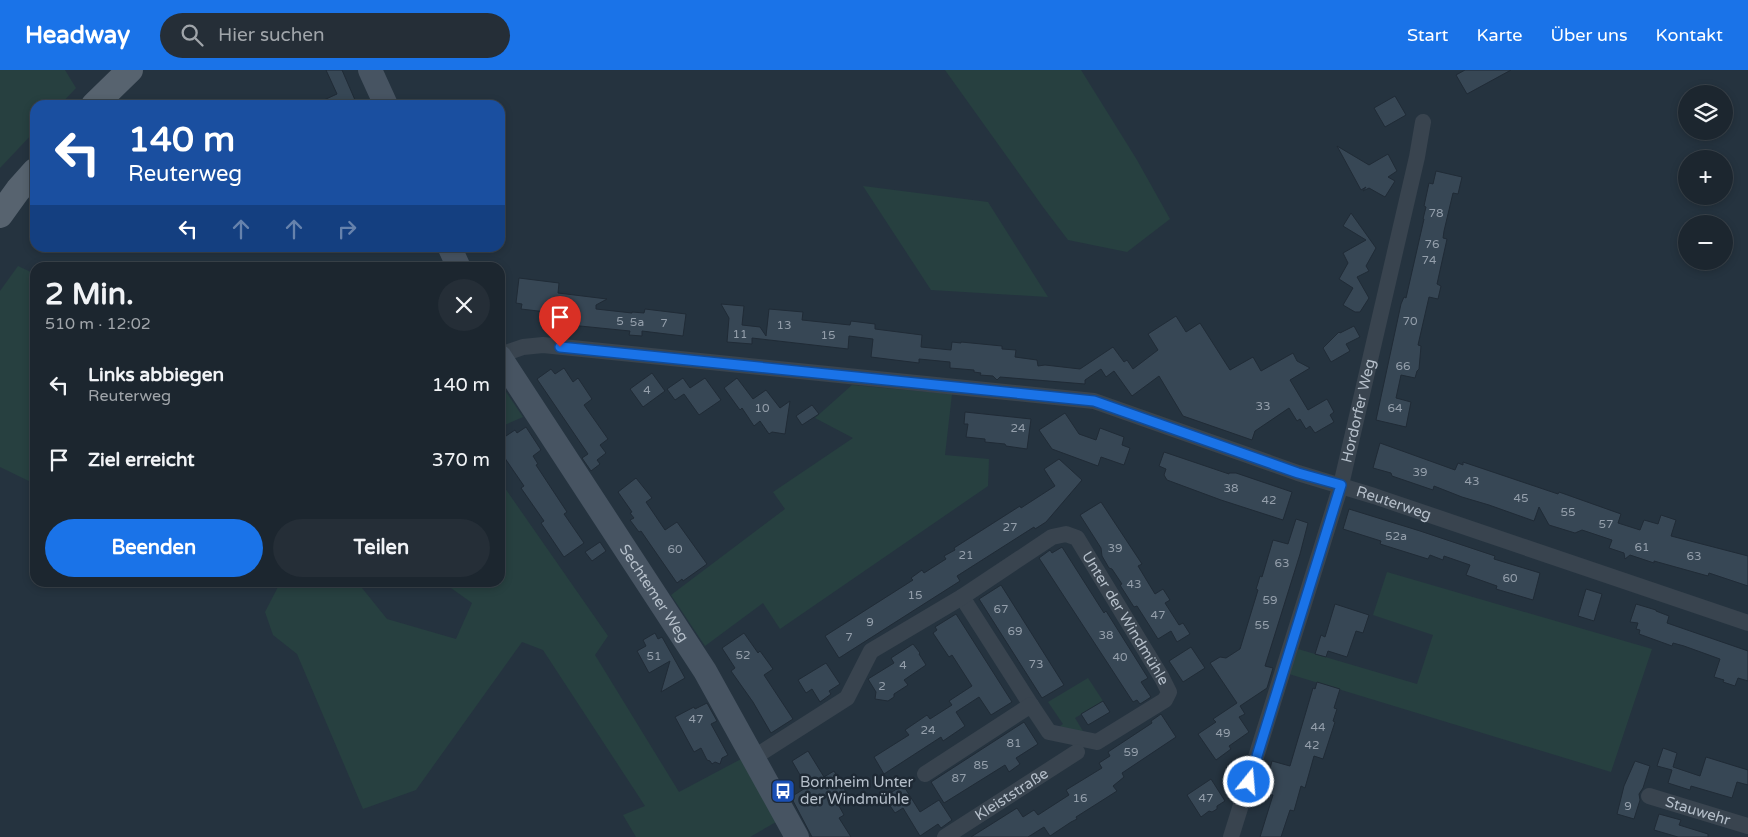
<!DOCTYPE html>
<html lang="de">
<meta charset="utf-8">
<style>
:root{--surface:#1c262f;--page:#252e37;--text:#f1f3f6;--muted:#a0a5aa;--line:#3a434b;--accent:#1a73e8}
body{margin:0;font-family:"Varela Round",sans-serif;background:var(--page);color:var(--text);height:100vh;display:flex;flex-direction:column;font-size:19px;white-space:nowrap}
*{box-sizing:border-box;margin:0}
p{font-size:16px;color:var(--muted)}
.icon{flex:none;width:28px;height:28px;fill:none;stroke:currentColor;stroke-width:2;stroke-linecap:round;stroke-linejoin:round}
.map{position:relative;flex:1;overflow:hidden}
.details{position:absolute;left:30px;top:192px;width:475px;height:325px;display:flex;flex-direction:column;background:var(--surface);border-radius:15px;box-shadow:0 2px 8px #0003,0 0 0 1px var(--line)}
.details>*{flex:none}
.guide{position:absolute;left:30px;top:30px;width:475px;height:152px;border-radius:15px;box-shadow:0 2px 8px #0003,0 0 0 1px var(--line);background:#1a4fa0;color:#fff;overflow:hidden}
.tools{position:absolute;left:1678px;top:15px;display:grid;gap:10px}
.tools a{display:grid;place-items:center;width:55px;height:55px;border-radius:50%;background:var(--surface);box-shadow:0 2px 8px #0003,0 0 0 1px var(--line);font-size:25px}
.pin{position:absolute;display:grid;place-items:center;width:42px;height:42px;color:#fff;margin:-51px -21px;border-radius:50% 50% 50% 0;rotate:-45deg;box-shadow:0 0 5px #0007}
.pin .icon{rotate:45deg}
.me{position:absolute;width:55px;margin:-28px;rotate:17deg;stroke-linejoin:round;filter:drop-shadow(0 0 4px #0008)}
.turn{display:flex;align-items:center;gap:18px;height:105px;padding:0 15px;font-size:22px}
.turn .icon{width:65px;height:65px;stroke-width:2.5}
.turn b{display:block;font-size:35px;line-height:42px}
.lanes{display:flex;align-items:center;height:48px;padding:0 15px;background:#0003;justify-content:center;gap:25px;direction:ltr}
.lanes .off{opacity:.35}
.round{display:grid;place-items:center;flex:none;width:52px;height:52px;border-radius:26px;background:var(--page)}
.overview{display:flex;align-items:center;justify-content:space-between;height:85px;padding:0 15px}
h1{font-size:30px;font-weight:700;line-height:38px}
.action{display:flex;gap:10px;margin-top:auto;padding:10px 15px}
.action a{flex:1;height:58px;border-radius:30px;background:var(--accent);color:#fff;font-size:20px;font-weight:700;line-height:58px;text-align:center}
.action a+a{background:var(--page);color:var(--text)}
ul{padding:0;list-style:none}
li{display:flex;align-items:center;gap:15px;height:75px;padding:0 15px}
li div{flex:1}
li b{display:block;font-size:19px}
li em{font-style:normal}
header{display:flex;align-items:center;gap:30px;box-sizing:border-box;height:70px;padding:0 25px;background:var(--accent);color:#fff}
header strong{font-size:24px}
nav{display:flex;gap:28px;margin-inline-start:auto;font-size:18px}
.search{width:350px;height:45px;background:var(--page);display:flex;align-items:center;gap:12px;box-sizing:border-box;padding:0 18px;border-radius:28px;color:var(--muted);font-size:19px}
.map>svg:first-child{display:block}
.green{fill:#274040}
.building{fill:#374755;stroke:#202b36}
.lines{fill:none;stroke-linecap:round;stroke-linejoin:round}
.street{stroke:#39444f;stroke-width:16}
.secondary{stroke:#475462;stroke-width:24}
.primary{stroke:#57636f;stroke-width:26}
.route-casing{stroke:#114b97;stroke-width:12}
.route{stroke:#1a73e8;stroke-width:9}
.labels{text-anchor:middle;stroke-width:5;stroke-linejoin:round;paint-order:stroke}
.number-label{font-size:12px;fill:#949fab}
.street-label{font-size:15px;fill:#b5bfca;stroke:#1e2934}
.poi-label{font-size:15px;fill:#b5bfca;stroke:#1e2934;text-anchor:start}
</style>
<header>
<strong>Headway</strong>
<div class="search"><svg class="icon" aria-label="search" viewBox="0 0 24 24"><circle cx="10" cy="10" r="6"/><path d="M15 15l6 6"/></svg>Hier suchen</div>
<nav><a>Start</a><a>Karte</a><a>Über uns</a><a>Kontakt</a></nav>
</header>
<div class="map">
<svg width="1748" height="767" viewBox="0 0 1748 767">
<rect width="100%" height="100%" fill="#25333f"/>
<!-- green -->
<g class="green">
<path d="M0,0H65L76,18L60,35H35V61L0,98Z"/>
<path d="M945,0H1081L1137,90L1170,149L1127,182L1068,170L1043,137Z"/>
<path d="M863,116L988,132L1048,227L931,220Z"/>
<path d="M18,196L35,204V414L0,397V221Z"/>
<path d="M500,313L523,347L500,357Z"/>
<path d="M852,315L952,324L945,385L989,389L988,416L780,559L763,533L705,576L671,525L785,439L773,422L853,368L815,348Z"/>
<path d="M500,411L608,566L595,585L679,722L743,688L776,752L750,767H636L623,745L645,736L543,580L522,572L416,720L363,739L297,584L273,565L265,542L280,513H358L387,549L456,569L472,533L444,513L500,512Z"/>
<path d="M1387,502L1652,579L1611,702L1289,604L1298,579L1417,614L1433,565L1373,545Z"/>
<path d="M1088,608L1103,631L1075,648L1086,666L1055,660L1063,654L1048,632Z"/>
</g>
<!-- building -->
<g class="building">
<path d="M326,0H342L355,30L344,35H313L337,24Z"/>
<path d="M1465,0H1511L1467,24L1456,5Z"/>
<path d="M1395,26L1406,45L1385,57L1374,38Z"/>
<path d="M1337,76L1369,95L1388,84L1397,101L1388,107L1395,111L1385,127L1369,118L1363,121L1366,117L1361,120Z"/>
<path d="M1436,101L1462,107L1458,124L1453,123L1444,161L1443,168L1447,169L1437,214L1441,216L1438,229L1429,227L1418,275L1421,276L1419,299L1417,301L1415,308L1401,305L1396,328L1411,332L1406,357L1376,350L1401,234L1404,227L1406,228L1424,149H1423L1426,137L1424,136L1429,113L1433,114Z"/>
<path d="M1351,143L1376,178L1366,196L1369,201L1357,207L1369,228L1360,242H1355L1343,235L1353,218L1339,209L1348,193L1343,183L1366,170L1343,156Z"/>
<path d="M519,208L559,213L558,223L607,229L596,235V239L632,243V242L644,243L645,239L686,244L683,266L642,261V266L629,265L630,261L560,254V249H554L555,243L521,239L522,234L516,233Z"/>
<path d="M721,234L744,236L742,255L760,257L766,266L769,239L803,242L802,250L850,255L851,251L875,254V259L922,265L921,277L951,280L952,272L961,273V272L1002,276V279L1016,280L1015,287L1037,290L1038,296L1045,295L1080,299L1113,277L1124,292L1127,290L1133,299L1158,280L1148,264L1176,246L1186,262L1200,253L1230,300L1253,287L1261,301L1293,283L1297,291L1310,298L1290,310L1308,340L1327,329L1334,342L1330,345L1334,352L1315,363L1310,356L1306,359L1300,349L1297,351L1289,338L1255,361L1252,370L1183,346L1159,306L1132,326L1114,301L1106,307L1101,299L1085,310V314L1000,307L997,310L993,306L980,305L981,303L974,302V300L950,298V292L919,289V293L871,287L873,269L849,266L848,279L752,268V274L727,272L729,248Z"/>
<path d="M1354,256L1360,267L1346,274L1350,281L1331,292L1323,278L1339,262L1340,263Z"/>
<path d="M564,298L573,312L578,308L592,329L584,335L608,369L600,375L606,383L597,390L600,394L591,401L582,388L588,384L537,309L551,299L555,304Z"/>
<path d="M652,303L665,321L643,337L630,319Z"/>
<path d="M683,308L690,318L705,308L721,330L699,345L684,324L675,330L667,319Z"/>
<path d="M737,308L753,329L766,320L780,338L790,331L785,364L772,362L769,364L760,351L754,356L742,338L740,340L724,318Z"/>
<path d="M812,335L819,344L802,355L796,346Z"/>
<path d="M965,342L1031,349L1027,379L1006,376L1005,374L985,372V369L966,367L968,354H964Z"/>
<path d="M1065,343L1079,364L1096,370L1100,358L1124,367L1122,375L1130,378L1124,395L1101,387L1098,396L1052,379L1039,360Z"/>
<path d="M526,357L541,380L533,386L538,394L536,395L567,442L564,444L584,473L564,487L541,453L544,451L521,418L524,416L500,381V370L515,360L517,363Z"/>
<path d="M1380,373L1455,400L1458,393L1463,395V392L1558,424L1559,422L1621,444L1618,453L1640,460L1644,450L1658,454L1661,445L1676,450L1671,466L1748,486V516L1709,503L1708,506L1654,491V493L1630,485L1625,489L1624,483L1609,478L1612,470L1582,460L1575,463L1549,455L1539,437L1534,451L1489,435L1462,427L1434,416L1433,420L1392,406L1391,403L1373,398Z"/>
<path d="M1164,382L1229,404V403H1236L1292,422L1283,450L1221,430L1167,410L1164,405L1166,399L1159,396Z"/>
<path d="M1059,389L1082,410L1046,452L1035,459L1034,457L957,506L960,511L839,588L825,566L913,510L911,508L922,500L924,503L946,489L944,486L955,480L954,478L1020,436L1021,438L1055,416L1044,399Z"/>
<path d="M636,408L652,428L646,432L665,460L677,452L707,494L683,511L682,509L677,513L641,461L639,462L630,450L634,448L630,443L632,442L618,422Z"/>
<path d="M1101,432L1142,494L1138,496L1155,524L1163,519L1170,530L1165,533L1179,555L1183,553L1190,564L1177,572L1171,561L1158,569L1137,536L1134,537L1120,515L1122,514L1112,499L1109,498L1102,486L1101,478L1080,445Z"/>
<path d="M1349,439L1420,461L1495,486L1494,489L1540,503L1533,530L1496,519L1497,516L1466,505L1470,495L1444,486L1443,490L1430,485L1428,489L1380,474L1381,471L1343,459Z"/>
<path d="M1296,449L1308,453L1300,484L1265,596L1273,598L1267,618L1240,636L1245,644L1239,647L1249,662L1229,676L1231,679L1216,690L1198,664L1216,652L1213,649L1237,633L1210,593L1220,587L1226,588L1240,579L1258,520L1256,519L1258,513L1260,506L1262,507L1273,470L1288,474Z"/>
<path d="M600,472L606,481L592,491L585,482Z"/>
<path d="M1062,477L1104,543L1106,541L1148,608L1141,612L1151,627L1140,634L1137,630L1133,632L1039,488L1050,480L1052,483Z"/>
<path d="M1001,515L1064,615L1042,628L979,529Z"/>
<path d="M1586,519L1602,524L1594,551L1578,546Z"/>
<path d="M1335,534L1369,545L1363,563L1356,561L1347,587L1328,581L1326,587L1315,584L1321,565L1325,567Z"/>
<path d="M1636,534L1656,540V541L1669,546L1667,553L1748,581V611L1738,608L1735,616L1723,612L1724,610L1714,607L1720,589L1684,576L1673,573L1672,576L1639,564L1640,560L1636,559L1638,553L1630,552Z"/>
<path d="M956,544L1012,632L991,645L979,627L956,642L965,656L943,671L941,667L884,704L874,687L909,665L905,660L927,645L930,649L952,635L949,631L972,616L952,585L949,587L933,563L937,560L935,557Z"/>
<path d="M655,563L658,569L662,567L685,608L661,622L670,591L649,603L637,581L646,576L643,570Z"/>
<path d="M744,563L758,583L760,581L773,599L764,605L793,649L771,663L753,632L731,601L735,598L722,578Z"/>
<path d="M913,574L920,583L919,584L926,595L904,610L908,615L894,624V627L888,631L875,629L876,622L868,609L894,593L891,588Z"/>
<path d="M1191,577L1205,598L1183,612L1169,591Z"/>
<path d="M826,593L840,614L829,621L831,624L820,632L812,619L806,623L798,610Z"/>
<path d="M1317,612L1340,619L1334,638L1337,639L1333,651L1335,652L1323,689L1314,686L1305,718L1301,716L1294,741L1290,740L1281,767H1260L1273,725L1267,723L1272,707L1268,706L1272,691L1290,696L1313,618L1315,619Z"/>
<path d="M1103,631L1110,642L1088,655L1081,644Z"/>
<path d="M707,633L717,651L711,654L728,685L722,688L720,694L715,692L712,694L710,691L707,690L701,678L694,682L675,647L694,637L695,639Z"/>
<path d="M1161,644L1176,667L1122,703L1124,707L1113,716L1117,721L1076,747L1077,749L1071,752L1050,766L1044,757L1028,767H971L1017,738L1023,747L1034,740L1038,745L1069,725L1066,720L1102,698L1099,693L1110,686L1108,682L1152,653L1151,651Z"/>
<path d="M1024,652L1038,674L1016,688L1020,694L1009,702L1005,695L944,733L931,712Z"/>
<path d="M1663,678L1677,683L1673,697L1700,706L1706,687L1748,700V715L1737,712L1732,728L1691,716L1690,720L1668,713L1672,700L1657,696Z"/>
<path d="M808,681L824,707L834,701L850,729L839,736L844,745L839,748L851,767H812L791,727L807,717L792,691Z"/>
<path d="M1635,691L1650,696L1643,718L1639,724L1640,730L1634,749L1617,744L1624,716Z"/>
<path d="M1211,709L1225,731L1217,736V739L1212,742L1209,741L1201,747L1187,725Z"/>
<path d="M903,715L920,742L939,730L952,750L941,758L938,754L920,766L903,738L895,743L884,727Z"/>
<path d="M1659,744L1681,750L1679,755L1708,764V767H1678L1654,760Z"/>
</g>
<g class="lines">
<!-- street -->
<g class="street">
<path id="s1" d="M500,285L523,277L543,275L1094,331L1298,403L1374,426L1748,553"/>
<path d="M962,527L1031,635"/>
<path id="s2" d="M753,688L847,628L871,581L962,527L1052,467L1066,464L1077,468L1162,608L1169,622L1165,630L1097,672L1049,662L1031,635L925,704"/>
<path id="s3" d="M1649,726L1748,756"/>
<path id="s4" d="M945,767L1077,682"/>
<path id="s5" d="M1231,767L1341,415L1417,87L1423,52"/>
</g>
<!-- secondary -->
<g class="secondary">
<path d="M370,0L386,35"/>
<path d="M450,178L459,198"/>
<path id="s6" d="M500,287L705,601L797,767"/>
</g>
<!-- primary -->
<g class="primary">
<path d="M94,35L130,0"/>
<path d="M0,145L18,120L35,101"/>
</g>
</g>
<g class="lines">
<!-- route casing -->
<g class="route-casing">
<path id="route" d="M560,277L1094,331L1298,403L1341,415L1249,712"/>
</g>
<!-- route -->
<use href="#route" class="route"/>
</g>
<!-- icons -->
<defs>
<g id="bus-square" transform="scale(1.25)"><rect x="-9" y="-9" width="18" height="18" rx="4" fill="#1a4fb4" stroke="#1e2934"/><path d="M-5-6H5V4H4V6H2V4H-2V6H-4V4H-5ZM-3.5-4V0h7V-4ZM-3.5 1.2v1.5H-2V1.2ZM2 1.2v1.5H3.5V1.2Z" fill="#fff"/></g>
</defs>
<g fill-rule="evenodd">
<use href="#bus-square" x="783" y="721"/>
</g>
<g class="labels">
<!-- number labels -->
<g class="number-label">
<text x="1436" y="147">78</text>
<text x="1432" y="178">76</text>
<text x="1429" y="194">74</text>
<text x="620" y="255">5</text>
<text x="1410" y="255">70</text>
<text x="637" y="256">5a</text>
<text x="664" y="257">7</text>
<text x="784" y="259">13</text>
<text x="740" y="268">11</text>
<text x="828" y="269">15</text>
<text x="1403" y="300">66</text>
<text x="647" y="324">4</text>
<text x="1263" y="340">33</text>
<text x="762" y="342">10</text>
<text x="1395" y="342">64</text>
<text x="1018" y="362">24</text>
<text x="1420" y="406">39</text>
<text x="1472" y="415">43</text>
<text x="1231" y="422">38</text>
<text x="1521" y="432">45</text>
<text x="1269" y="434">42</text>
<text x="1568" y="446">55</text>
<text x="1606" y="458">57</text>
<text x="1010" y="461">27</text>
<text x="1396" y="470">52a</text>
<text x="1642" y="481">61</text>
<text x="1115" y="482">39</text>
<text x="675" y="483">60</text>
<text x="966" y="489">21</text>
<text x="1694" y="490">63</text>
<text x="1282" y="497">63</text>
<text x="1510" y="512">60</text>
<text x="1134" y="518">43</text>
<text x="915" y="529">15</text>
<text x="1270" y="534">59</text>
<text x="1001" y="543">67</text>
<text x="1158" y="549">47</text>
<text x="870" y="556">9</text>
<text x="1262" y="559">55</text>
<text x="1015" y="565">69</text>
<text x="1106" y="569">38</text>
<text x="849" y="571">7</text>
<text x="743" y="589">52</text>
<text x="654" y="590">51</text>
<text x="1120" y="591">40</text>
<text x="1036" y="598">73</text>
<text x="903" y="599">4</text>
<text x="882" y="620">2</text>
<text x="696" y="653">47</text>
<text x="1318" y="661">44</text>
<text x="928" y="664">24</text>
<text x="1223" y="667">49</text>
<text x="1014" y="677">81</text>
<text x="1312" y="679">42</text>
<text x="1131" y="686">59</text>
<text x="981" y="699">85</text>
<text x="959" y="712">87</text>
<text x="1080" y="732">16</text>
<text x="1206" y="732">47</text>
<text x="1628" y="740">9</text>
</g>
<!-- street labels -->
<g class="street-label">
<text dy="5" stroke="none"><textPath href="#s5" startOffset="445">Hordorfer Weg</textPath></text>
<text dy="5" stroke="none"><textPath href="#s1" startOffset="915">Reuterweg</textPath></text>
<text dy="5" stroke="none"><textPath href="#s6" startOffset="282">Sechtemer Weg</textPath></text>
<text dy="5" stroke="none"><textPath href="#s2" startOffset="498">Unter der Windmühle</textPath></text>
<text dy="5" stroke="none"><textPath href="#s4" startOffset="79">Kleiststraße</textPath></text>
<text dy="5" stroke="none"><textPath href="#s3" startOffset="51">Stauwehr</textPath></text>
</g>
<!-- poi labels -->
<g class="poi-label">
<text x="800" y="717">Bornheim Unter<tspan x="800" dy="17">der Windmühle</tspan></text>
</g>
</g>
</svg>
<div class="tools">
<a><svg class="icon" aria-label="layers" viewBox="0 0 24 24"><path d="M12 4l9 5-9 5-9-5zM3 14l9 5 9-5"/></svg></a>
<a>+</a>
<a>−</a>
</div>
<div class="pin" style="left:560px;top:277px;background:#d93025"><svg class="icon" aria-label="arrive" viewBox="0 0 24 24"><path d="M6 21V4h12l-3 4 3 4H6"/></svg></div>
<svg class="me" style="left:1249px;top:712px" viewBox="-20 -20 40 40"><circle r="17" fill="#1a73e8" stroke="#fff" stroke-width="3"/><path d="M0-11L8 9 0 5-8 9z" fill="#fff"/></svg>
<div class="guide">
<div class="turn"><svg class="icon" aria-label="left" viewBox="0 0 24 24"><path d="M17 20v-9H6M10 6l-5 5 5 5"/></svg><div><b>140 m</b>Reuterweg</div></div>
<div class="lanes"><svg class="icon" aria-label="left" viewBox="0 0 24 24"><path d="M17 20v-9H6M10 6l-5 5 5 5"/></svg><svg class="icon off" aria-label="ahead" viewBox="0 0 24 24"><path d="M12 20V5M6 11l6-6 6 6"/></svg><svg class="icon off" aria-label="ahead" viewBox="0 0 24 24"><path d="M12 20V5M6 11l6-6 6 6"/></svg><svg class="icon off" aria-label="right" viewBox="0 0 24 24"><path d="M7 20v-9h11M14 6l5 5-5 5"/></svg></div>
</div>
<section class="details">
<div class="overview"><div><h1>2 Min.</h1><p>510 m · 12:02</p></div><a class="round"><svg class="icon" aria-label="close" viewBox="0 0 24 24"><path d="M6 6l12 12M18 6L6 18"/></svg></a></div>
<ul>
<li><svg class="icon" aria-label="left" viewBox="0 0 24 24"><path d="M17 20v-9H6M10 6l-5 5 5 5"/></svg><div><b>Links abbiegen</b><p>Reuterweg</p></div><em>140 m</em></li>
<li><svg class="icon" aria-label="arrive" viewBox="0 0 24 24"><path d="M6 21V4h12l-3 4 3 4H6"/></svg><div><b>Ziel erreicht</b></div><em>370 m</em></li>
</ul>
<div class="action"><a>Beenden</a><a>Teilen</a></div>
</section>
</div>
